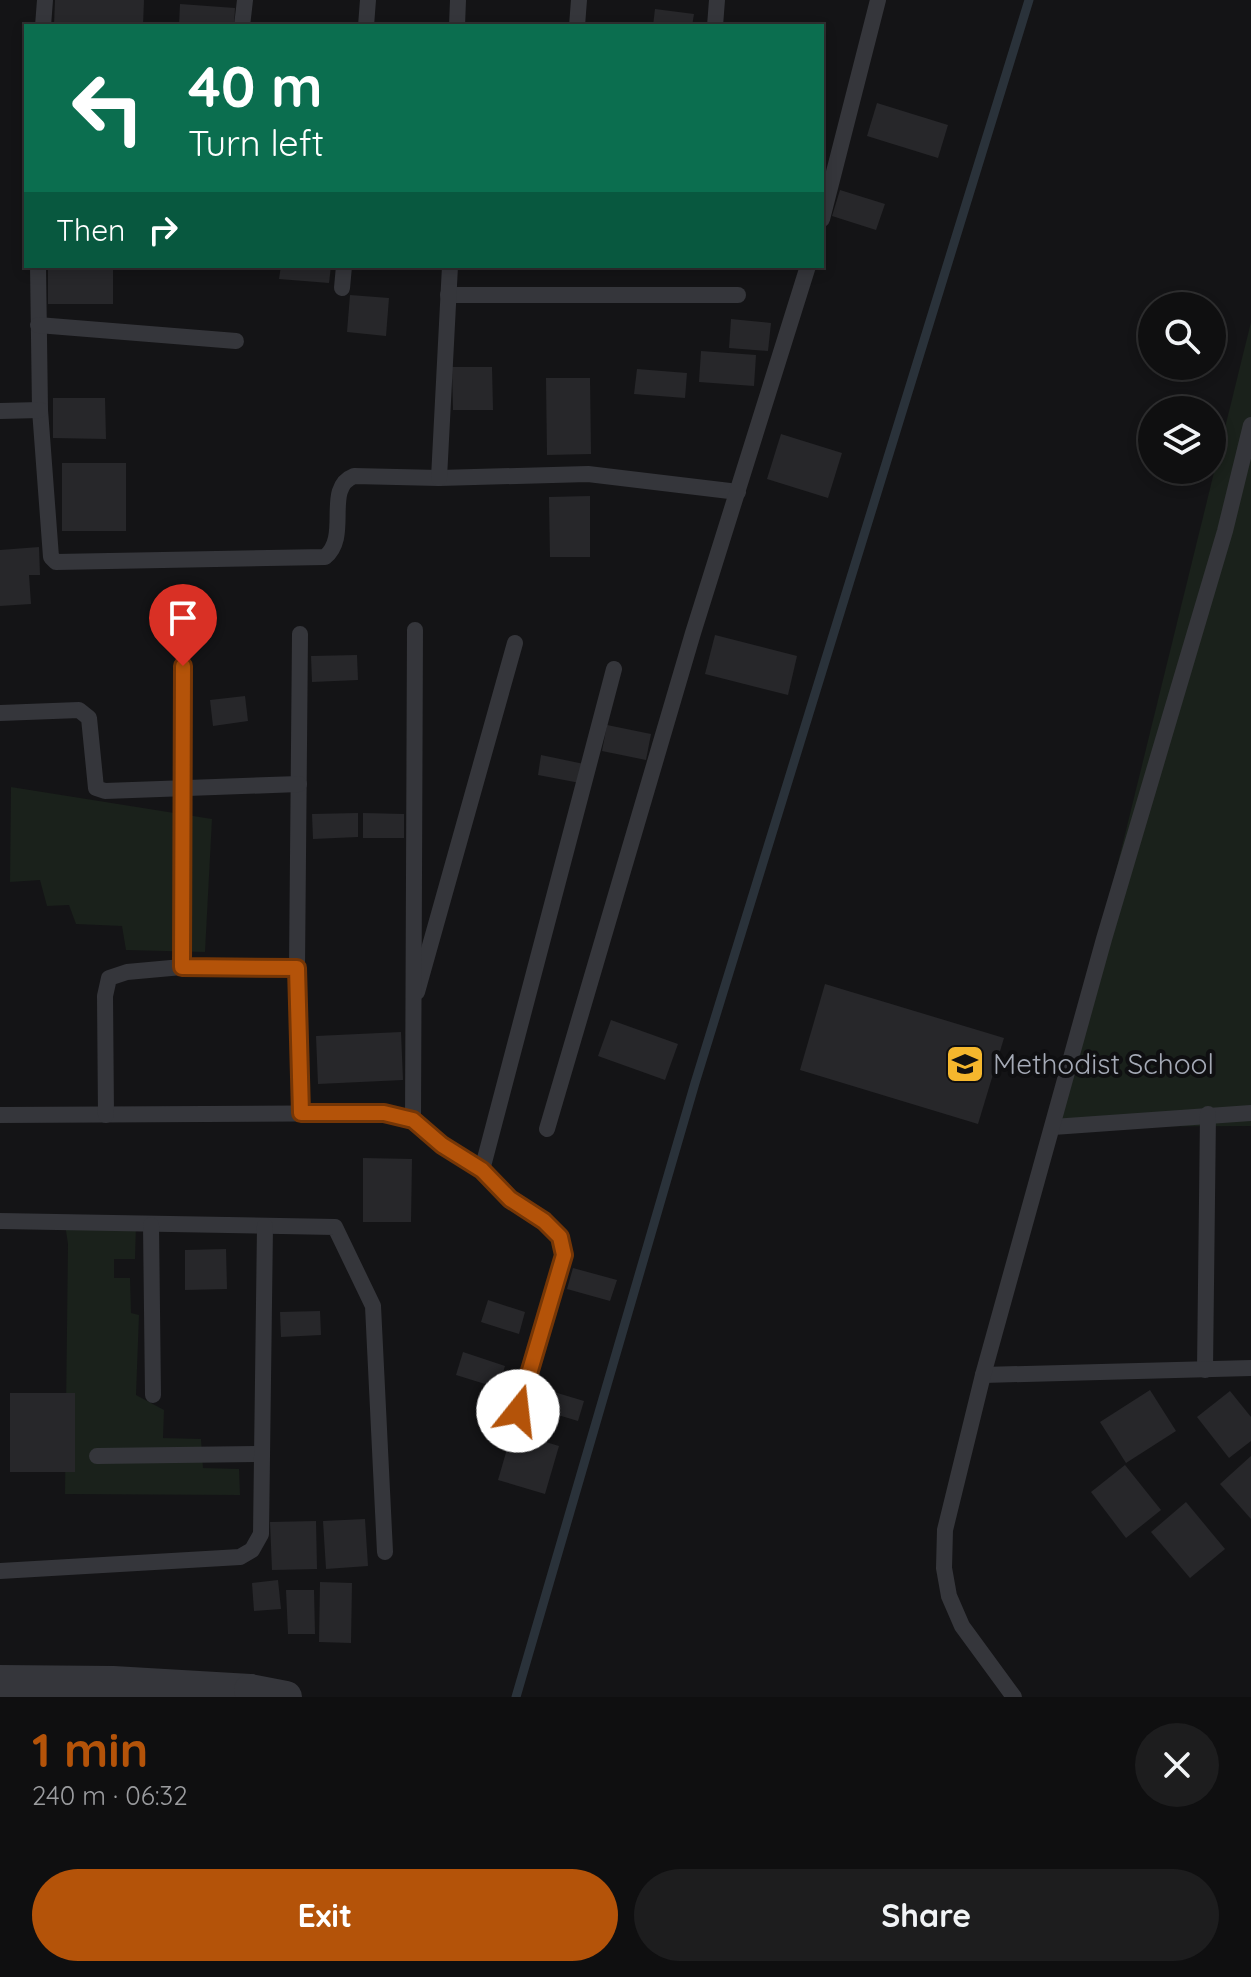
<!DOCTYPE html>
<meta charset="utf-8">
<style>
:root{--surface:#0f0f10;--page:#1d1d1e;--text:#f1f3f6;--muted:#9b9c9f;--line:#2f2f30;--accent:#b45309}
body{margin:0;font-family:Quicksand,sans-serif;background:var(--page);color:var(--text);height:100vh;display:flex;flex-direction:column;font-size:30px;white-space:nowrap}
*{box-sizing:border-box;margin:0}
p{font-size:26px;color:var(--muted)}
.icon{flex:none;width:44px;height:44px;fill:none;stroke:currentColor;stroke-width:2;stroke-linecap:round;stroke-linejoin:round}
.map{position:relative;height:1697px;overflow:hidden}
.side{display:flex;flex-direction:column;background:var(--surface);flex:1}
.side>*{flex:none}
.top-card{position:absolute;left:24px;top:24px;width:800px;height:244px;border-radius:0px;box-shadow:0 4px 12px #0003,0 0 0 2px var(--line);background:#0b6e4f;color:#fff;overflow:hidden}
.controls{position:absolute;left:1138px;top:292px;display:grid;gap:16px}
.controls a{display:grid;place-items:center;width:88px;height:88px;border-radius:50%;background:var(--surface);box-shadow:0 4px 12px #0003,0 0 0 2px var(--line);font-size:40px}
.pin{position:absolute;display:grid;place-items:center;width:68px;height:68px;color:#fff;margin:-82px -34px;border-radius:50% 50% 50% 0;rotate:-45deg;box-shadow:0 0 8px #0007}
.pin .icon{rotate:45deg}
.me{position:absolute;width:88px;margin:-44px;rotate:16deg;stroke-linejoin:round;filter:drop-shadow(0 0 6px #0008)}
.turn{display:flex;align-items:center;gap:28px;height:168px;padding:0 32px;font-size:36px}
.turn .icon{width:104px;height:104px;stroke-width:2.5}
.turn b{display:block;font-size:56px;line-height:68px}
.then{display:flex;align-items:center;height:76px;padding:0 32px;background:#0003;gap:16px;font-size:30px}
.round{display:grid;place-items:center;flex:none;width:84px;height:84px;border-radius:42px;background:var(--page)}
.headline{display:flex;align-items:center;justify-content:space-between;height:136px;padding:0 32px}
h1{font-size:48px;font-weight:700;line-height:60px;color:var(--accent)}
.button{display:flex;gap:16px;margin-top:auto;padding:16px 32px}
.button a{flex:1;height:92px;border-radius:48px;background:var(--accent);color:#fff;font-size:32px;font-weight:700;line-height:92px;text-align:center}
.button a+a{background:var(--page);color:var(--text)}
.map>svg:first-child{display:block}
.green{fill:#1a211b}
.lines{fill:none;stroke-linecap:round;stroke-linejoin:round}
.stream{stroke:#2a323a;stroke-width:9}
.building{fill:#27272a}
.service{stroke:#35363b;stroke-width:16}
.minor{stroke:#35363b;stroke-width:32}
.route-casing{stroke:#753606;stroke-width:20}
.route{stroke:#b45309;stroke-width:14}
.labels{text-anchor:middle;stroke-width:8;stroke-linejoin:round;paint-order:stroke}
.poi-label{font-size:28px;fill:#a5aab6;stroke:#0f0f11;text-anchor:start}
</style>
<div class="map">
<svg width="1251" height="1697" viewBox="0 0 1251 1697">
<rect width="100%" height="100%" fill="#141416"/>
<!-- green -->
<g class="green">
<path d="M1251,322V1126L1053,1127Z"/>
<path d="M11,787L212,819L205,952L126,950L122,926L76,924L69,905L47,906L40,880L10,882Z"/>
<path d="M65,1224H136L135,1259H114V1278H130L131,1313L139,1315L136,1395L164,1410L163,1438L201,1439L203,1468L239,1469L240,1495L65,1494L68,1244Z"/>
</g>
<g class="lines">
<!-- stream -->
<path class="stream" d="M516,1697L695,1083L1029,0"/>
</g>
<!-- building -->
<g class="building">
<path d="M55,0H144L143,26H54Z"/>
<path d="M180,4L235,8L234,26H179Z"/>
<path d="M655,9L694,14L692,26H653Z"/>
<path d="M877,103L948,125L938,158L867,136Z"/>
<path d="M840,190L885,204L876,230L832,216Z"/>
<rect x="48" y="266" width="65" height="38"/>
<path d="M281,266H331L329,283L279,279Z"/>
<path d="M350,295L389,298L386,336L347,332Z"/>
<path d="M731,319L771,323L768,351L729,348Z"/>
<path d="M701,351L756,355L754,386L699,382Z"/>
<path d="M452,367H492L493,410H453Z"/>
<path d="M637,369L687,373L685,398L634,394Z"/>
<path d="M546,378H590L591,454L547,455Z"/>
<path d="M53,398H105L106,439L53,438Z"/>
<path d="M781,434L842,453L828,498L767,479Z"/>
<rect x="62" y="463" width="64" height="68"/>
<path d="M590,496V557H550L549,497Z"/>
<path d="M39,547L40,575H29L31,604L0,606V550Z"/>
<path d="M715,635L797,656L788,695L705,674Z"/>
<path d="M357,655L358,680L312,682L311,656Z"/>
<path d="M245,696L248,721L213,726L210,700Z"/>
<path d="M607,725L651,734L646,760L602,751Z"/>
<path d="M541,755L584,764L580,783L538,775Z"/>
<path d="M358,813V837L313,839L312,814Z"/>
<path d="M363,813L404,814V838H363Z"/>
<path d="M825,984L1004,1038L978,1124L800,1070Z"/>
<path d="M611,1020L678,1044L665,1080L598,1056Z"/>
<path d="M401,1032L403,1080L318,1084L316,1036Z"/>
<path d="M363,1158L412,1159L411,1222H363Z"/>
<path d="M226,1249L227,1289L185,1290V1250Z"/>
<path d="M573,1268L617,1280L610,1301L567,1289Z"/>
<path d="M488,1300L525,1312L519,1334L481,1322Z"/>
<path d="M320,1311L321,1335L281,1337L280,1312Z"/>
<path d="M463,1352L505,1366L498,1388L456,1375Z"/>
<path d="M544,1389L584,1401L578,1421L538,1409Z"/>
<path d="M1150,1390L1176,1431L1126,1463L1100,1422Z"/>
<path d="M1230,1391L1251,1417V1441L1229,1458L1197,1417Z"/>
<rect x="10" y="1393" width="65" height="79"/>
<path d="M512,1432L559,1446L545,1494L498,1480Z"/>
<path d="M1251,1456V1519L1220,1484Z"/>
<path d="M1125,1465L1161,1510L1126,1538L1091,1492Z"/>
<path d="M1186,1502L1225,1549L1190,1578L1151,1532Z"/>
<path d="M365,1519L368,1566L326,1569L323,1521Z"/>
<path d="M316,1521L317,1569L272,1570L270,1522Z"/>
<path d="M278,1580L281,1609L254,1611L252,1583Z"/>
<path d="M320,1582L352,1583L351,1643L319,1642Z"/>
<path d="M286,1590H314L315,1634H288Z"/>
</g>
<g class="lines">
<!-- service -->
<g class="service">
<path d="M43,26L45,0"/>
<path d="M242,26L245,0"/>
<path d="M366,26L368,0"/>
<path d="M457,26L458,0"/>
<path d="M577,26L579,0"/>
<path d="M715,26L717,0"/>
<path d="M822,219L878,0"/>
<path d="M38,266L40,410L51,557L56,562L325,557C351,536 323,488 354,476L439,478L588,474L738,492"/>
<path d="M342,288L344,266"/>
<path d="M448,295H738"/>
<path d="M38,325L236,341"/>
<path d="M0,411L40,410"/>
<path d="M439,478L450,266"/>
<path d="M300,634L297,968L301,1113"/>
<path d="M0,713L79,710L89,718L96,788L105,791L299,784"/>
<path d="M182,967L297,968"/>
<path d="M417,992L515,643"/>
<path d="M0,1115L384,1113L413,1120L442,1145L482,1170L510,1199L544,1221L560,1237L564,1255L518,1411"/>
<path d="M106,1115L105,996L109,978L127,972L182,967L183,666"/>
<path d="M413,1120L415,630"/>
<path d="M1053,1127L1251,1113"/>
<path d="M547,1129L693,633L808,266"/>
<path d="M482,1170L614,669"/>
<path d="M0,1221L335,1227L373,1306L385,1552"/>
<path d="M151,1225L153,1395"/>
<path d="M1205,1370L1208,1114"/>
<path d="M983,1375L1251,1368"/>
<path d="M97,1456L261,1454"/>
<path d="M0,1571L240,1557L252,1550L261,1534L265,1226"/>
<path d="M1014,1697L962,1626L949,1596L944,1568L945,1530L983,1375L1104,939L1225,531L1251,425"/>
</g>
<!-- minor -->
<g class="minor">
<path d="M0,1681L113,1682L250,1690L251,1697"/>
<path d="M250,1690L286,1697"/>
</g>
</g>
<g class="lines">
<!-- route casing -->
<g class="route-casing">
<path id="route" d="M183,666L182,967L297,968L301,1113H384L413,1120L442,1145L482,1170L510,1199L544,1221L560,1237L564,1255L518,1411"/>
</g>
<!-- route -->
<use href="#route" class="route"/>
</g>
<!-- icons -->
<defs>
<g id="school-square" transform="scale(2)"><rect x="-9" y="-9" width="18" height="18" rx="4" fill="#f5b72d" stroke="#0f0f11"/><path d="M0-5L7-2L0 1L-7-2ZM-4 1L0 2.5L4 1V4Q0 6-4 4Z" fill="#111"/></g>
</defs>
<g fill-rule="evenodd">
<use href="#school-square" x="965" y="1064"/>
</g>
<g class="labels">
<!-- poi labels -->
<g class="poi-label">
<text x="993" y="1074">Methodist School</text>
</g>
</g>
</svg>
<div class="controls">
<a><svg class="icon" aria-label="search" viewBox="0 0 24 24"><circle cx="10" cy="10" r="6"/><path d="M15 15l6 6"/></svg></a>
<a><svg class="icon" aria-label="layers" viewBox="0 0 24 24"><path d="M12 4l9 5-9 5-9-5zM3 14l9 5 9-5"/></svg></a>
</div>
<div class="pin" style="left:183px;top:666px;background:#d93025"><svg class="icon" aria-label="arrive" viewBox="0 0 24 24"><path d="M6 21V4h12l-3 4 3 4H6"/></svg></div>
<svg class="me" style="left:518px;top:1411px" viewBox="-20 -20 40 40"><circle r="19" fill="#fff"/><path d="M0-13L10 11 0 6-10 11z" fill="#b45309"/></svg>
<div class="top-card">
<div class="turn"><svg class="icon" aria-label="left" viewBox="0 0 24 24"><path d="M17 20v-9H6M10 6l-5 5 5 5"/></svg><div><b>40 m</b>Turn left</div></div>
<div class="then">Then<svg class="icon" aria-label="right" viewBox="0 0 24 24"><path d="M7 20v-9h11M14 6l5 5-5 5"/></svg></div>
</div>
</div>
<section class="side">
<div class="headline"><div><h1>1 min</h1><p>240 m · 06:32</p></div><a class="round"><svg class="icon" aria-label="close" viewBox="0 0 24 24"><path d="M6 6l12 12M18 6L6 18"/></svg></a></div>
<div class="button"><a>Exit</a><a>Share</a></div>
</section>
